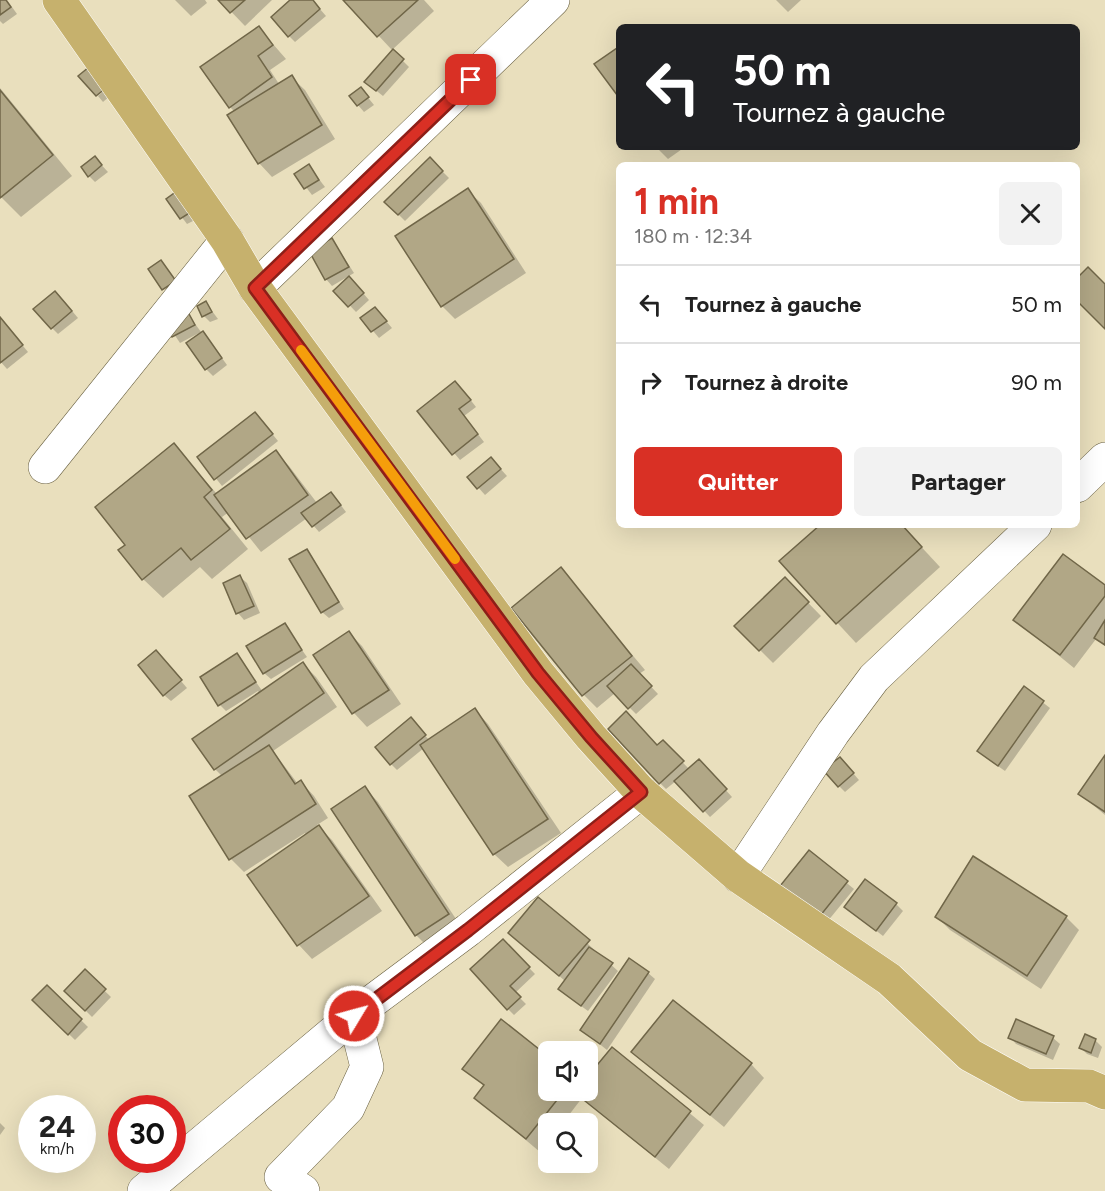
<!DOCTYPE html>
<html lang="fr">
<meta charset="utf-8">
<style>
:root{--surface:#fff;--page:#f2f2f2;--text:#222;--muted:#767676;--line:#e0e0e0;--accent:#d93025}
body{margin:0;font-family:Figtree,sans-serif;background:var(--page);color:var(--text);height:100vh;display:flex;flex-direction:column;font-size:22px;white-space:nowrap}
*{box-sizing:border-box;margin:0}
p{font-size:20px;color:var(--muted)}
.icon{flex:none;width:33px;height:33px;fill:none;stroke:currentColor;stroke-width:2;stroke-linecap:round;stroke-linejoin:round}
.map{position:relative;flex:1;overflow:hidden}
.panel{position:absolute;left:616px;top:162px;width:464px;height:366px;display:flex;flex-direction:column;background:var(--surface);border-radius:9px;box-shadow:0 6px 24px #0002}
.panel>*{flex:none}
.top-card{position:absolute;left:616px;top:24px;width:464px;height:126px;border-radius:9px;box-shadow:0 6px 24px #0002;background:#202124;color:#fff;overflow:hidden}
.controls{position:absolute;left:538px;top:1041px;display:grid;gap:12px}
.controls a{display:grid;place-items:center;width:60px;height:60px;border-radius:9px;background:var(--surface);box-shadow:0 6px 24px #0002;font-size:30px}
.speed{position:absolute;left:18px;top:1095px;display:flex;gap:12px;font-size:30px;font-weight:700;text-align:center}
.speed>*{display:grid;place-content:center;width:78px;height:78px;border-radius:50%;background:var(--surface);box-shadow:0 6px 24px #0002;line-height:1}
.speed small{font-size:15px;font-weight:400}
.speed .limit{border:9px solid #d22;background:#fff;color:#111}
.pin{position:absolute;display:grid;place-items:center;width:51px;height:51px;color:#fff;margin:-26px;border-radius:12px;box-shadow:0 3px 9px #0006}
.me{position:absolute;width:66px;margin:-33px;rotate:53deg;stroke-linejoin:round;filter:drop-shadow(0 0 4px #0008)}
.turn{display:flex;align-items:center;gap:21px;height:126px;padding:0 18px;font-size:27px}
.turn .icon{width:78px;height:78px;stroke-width:2.5}
.turn b{display:block;font-size:42px;line-height:51px}
.round{display:grid;place-items:center;flex:none;width:63px;height:63px;border-radius:9px;background:var(--page)}
.head{display:flex;align-items:center;justify-content:space-between;height:102px;padding:0 18px}
h1{font-size:36px;font-weight:700;line-height:45px;color:var(--accent)}
.action{display:flex;gap:12px;margin-top:auto;padding:12px 18px}
.action a{flex:1;height:69px;border-radius:9px;background:var(--accent);color:#fff;font-size:24px;font-weight:700;line-height:69px;text-align:center}
.action a+a{background:var(--page);color:var(--text)}
ul{padding:0;list-style:none}
li{display:flex;align-items:center;gap:18px;height:78px;padding:0 18px;border-top:2px solid var(--line)}
li div{flex:1}
li b{display:block;font-size:22px}
li em{font-style:normal}
.map>svg:first-child{display:block}
.shadow{fill:#0003}
.building{fill:#b1a786;stroke:#706648;stroke-width:1.5}
.lines{fill:none;stroke-linecap:round;stroke-linejoin:round}
.street-casing{stroke:#685f40;stroke-width:34}
.highway-casing{stroke:#fff;stroke-width:34}
.street{stroke:#fff;stroke-width:33}
.highway{stroke:#c6b16d;stroke-width:33}
.route-casing{stroke:#8d1f18;stroke-width:15}
.route{stroke:#d93025;stroke-width:10}
.slow{stroke:#f59e0b;stroke-width:10}
</style>
<div class="map">
<svg width="1105" height="1191" viewBox="0 0 1105 1191">
<rect width="100%" height="100%" fill="#e9dfbd"/>
<!-- shadow -->
<g class="shadow">
<path d="M0,0H7L17,14L3,24L0,21Z"/>
<path d="M175,0H205L207,3L191,16Z"/>
<path d="M220,0H272L245,26Z"/>
<path d="M292,0H312L326,16L295,42L289,36Z"/>
<path d="M345,0H424L434,11L392,50Z"/>
<path d="M776,0H801L788,12Z"/>
<path d="M259,28L286,59L270,70L279,84L291,77L305,90L335,139L272,177L259,163L235,112L230,107Z"/>
<path d="M393,51L409,67L383,96L373,88Z"/>
<path d="M0,88L72,176L21,217L0,196Z"/>
<path d="M106,89L111,95L103,102L98,96Z"/>
<path d="M361,89L374,105L364,112L358,105Z"/>
<path d="M656,147H685L668,159Z"/>
<path d="M95,158L108,172L95,182L89,176Z"/>
<path d="M430,159L449,178L405,221L386,202Z"/>
<path d="M309,166L325,187L312,195L296,174Z"/>
<path d="M467,190L481,203L526,273L455,319L442,306Z"/>
<path d="M168,199L197,219L187,224Z"/>
<path d="M332,239L354,273L332,286L326,279Z"/>
<path d="M356,285L369,300L356,312L336,291Z"/>
<path d="M62,299L78,318L58,334L52,328Z"/>
<path d="M206,303L218,319L210,322L204,316Z"/>
<path d="M188,314L201,332L180,343L168,325Z"/>
<path d="M381,315L392,328L379,338L363,319Z"/>
<path d="M0,318L28,352L7,369L0,361Z"/>
<path d="M209,340L227,365L213,376L206,369Z"/>
<path d="M462,389L476,407L464,416L484,442L460,460L419,411Z"/>
<path d="M261,420L278,441L222,486L199,457Z"/>
<path d="M174,445L217,494L276,452L289,466L317,503L337,500L346,512L319,532L307,518L261,552L229,512L222,517L248,549L212,579L200,567L163,598L143,579L127,545Z"/>
<path d="M497,465L507,476L485,495L469,477Z"/>
<path d="M822,525H901L940,567L856,643L781,562Z"/>
<path d="M307,551L344,609L329,618L322,612Z"/>
<path d="M560,569L645,670L639,674L658,694L636,714L615,693L597,708L584,695Z"/>
<path d="M240,577L247,583L260,613L244,620L238,613Z"/>
<path d="M785,579L821,616L773,663L736,626Z"/>
<path d="M1105,587V646L1096,639L1074,668L1015,620Z"/>
<path d="M284,625L307,657L271,679L264,673Z"/>
<path d="M349,633L362,646L401,704L367,727L354,713L315,655Z"/>
<path d="M237,655L263,692L303,664L316,677L337,707L273,751L298,784L301,782L314,796L328,818L317,825L332,840L382,911L312,959L299,945L249,875L306,835L305,833L244,872L231,859L222,776L215,769L260,694L258,691L226,711L220,705Z"/>
<path d="M162,659L187,688L171,701L164,695Z"/>
<path d="M1024,688L1050,708L1005,771L985,757Z"/>
<path d="M475,710L488,724L561,833L508,867L494,854L424,748L397,770L391,764L417,726L429,740Z"/>
<path d="M663,742L689,769L705,767L732,797L710,817L676,781L666,789L660,783L658,747Z"/>
<path d="M1105,757V815L1080,794Z"/>
<path d="M846,765L859,780L845,792L839,786Z"/>
<path d="M365,788L378,802L462,928L430,949L416,935L333,809Z"/>
<path d="M809,852L854,889L827,922L789,892Z"/>
<path d="M538,899L618,971L588,1011L566,995L565,981L510,933Z"/>
<path d="M896,904L903,911L883,936L846,907Z"/>
<path d="M937,917H1066L1079,930L1041,989L950,930Z"/>
<path d="M503,941L535,974L515,993L526,1004L514,1015L508,1009Z"/>
<path d="M85,972L111,997L92,1017L66,991Z"/>
<path d="M648,973L655,979L607,1050L582,1030Z"/>
<path d="M47,987L88,1027L75,1040L34,1000Z"/>
<path d="M1010,1037L1053,1038L1060,1044L1053,1060L1016,1044Z"/>
<path d="M1095,1040L1102,1047L1098,1058L1087,1054L1081,1048Z"/>
<path d="M612,1049L704,1125L669,1169L582,1098L562,1124H549V1140L540,1152L476,1098L485,1087L464,1068L549,1059V1090H588V1078Z"/>
<path d="M633,1052L751,1064L764,1078L724,1127Z"/>
<path d="M0,1123L5,1128L0,1135Z"/>
</g>
<!-- building -->
<g class="building">
<path d="M0,0H6L11,7L0,15Z"/>
<path d="M218,0H245L230,13Z"/>
<path d="M290,0H313L320,9L288,37L271,17Z"/>
<path d="M343,0H418L377,37Z"/>
<path d="M259,26L273,45L258,56L272,77L229,108L200,67Z"/>
<path d="M620,46V99L594,64Z"/>
<path d="M393,49L404,59L376,91L364,82Z"/>
<path d="M89,67L106,88L96,96L78,76Z"/>
<path d="M292,75L322,125L258,164L227,115Z"/>
<path d="M361,87L369,97L357,106L349,96Z"/>
<path d="M0,90L53,155L0,198Z"/>
<path d="M95,156L102,165L88,177L81,167Z"/>
<path d="M430,157L443,171L398,215L384,202Z"/>
<path d="M309,164L319,180L304,189L294,174Z"/>
<path d="M468,188L514,259L441,307L395,236Z"/>
<path d="M177,191L191,212L180,219L166,199Z"/>
<path d="M332,238L349,267L325,280L309,251Z"/>
<path d="M161,260L176,281L162,290L148,269Z"/>
<path d="M1088,267L1105,284V329L1077,301V278Z"/>
<path d="M349,276L364,293L348,307L333,291Z"/>
<path d="M55,291L72,311L51,329L33,309Z"/>
<path d="M206,301L212,312L202,317L197,306Z"/>
<path d="M375,307L387,321L371,332L360,318Z"/>
<path d="M188,312L195,325L172,337L166,325Z"/>
<path d="M0,317L23,345L0,363Z"/>
<path d="M203,331L222,358L205,370L186,343Z"/>
<path d="M455,381L471,400L459,409L478,434L452,455L417,411Z"/>
<path d="M255,412L273,434L214,480L197,457Z"/>
<path d="M174,443L212,490L204,497L230,529L191,560L181,548L142,580L118,550L125,545L95,507Z"/>
<path d="M276,450L308,495L246,539L214,495Z"/>
<path d="M491,457L501,469L477,489L467,477Z"/>
<path d="M331,492L341,505L312,527L301,513Z"/>
<path d="M820,525H902L922,547L836,624L779,561Z"/>
<path d="M307,549L339,602L321,613L289,559Z"/>
<path d="M1063,554L1105,585V596L1060,655L1013,620Z"/>
<path d="M561,567L632,656L582,696L511,608Z"/>
<path d="M240,575L254,606L236,614L223,583Z"/>
<path d="M785,577L809,602L759,651L734,626Z"/>
<path d="M1105,620V645L1094,638Z"/>
<path d="M285,623L302,650L263,674L246,646Z"/>
<path d="M349,631L389,690L352,714L313,655Z"/>
<path d="M156,650L182,680L163,696L138,665Z"/>
<path d="M237,653L256,682L218,706L200,677Z"/>
<path d="M303,662L324,693L214,770L192,739Z"/>
<path d="M631,664L652,686L628,709L607,686Z"/>
<path d="M1024,686L1044,701L998,766L977,751Z"/>
<path d="M475,708L548,819L493,855L420,745Z"/>
<path d="M626,711L657,745L663,740L684,761L659,784L608,729Z"/>
<path d="M411,717L426,735L390,765L375,747Z"/>
<path d="M269,745L295,784L301,780L316,804L229,860L189,796Z"/>
<path d="M1105,755V812L1078,794Z"/>
<path d="M840,757L854,773L838,787L823,770Z"/>
<path d="M699,759L727,789L703,812L674,781Z"/>
<path d="M365,786L449,914L415,936L331,809Z"/>
<path d="M319,825L369,896L297,946L247,875Z"/>
<path d="M809,850L848,881L820,916L780,886Z"/>
<path d="M973,856L1067,916L1027,976L935,917Z"/>
<path d="M865,879L897,903L876,931L844,907Z"/>
<path d="M538,897L590,940L559,976L508,933Z"/>
<path d="M503,939L530,967L510,986L521,997L507,1010L470,969Z"/>
<path d="M589,947L613,963L581,1006L558,989Z"/>
<path d="M629,958L649,972L600,1044L580,1030Z"/>
<path d="M85,969L106,989L85,1011L64,991Z"/>
<path d="M47,985L82,1019L68,1035L32,1000Z"/>
<path d="M673,1000L752,1063L710,1115L631,1052Z"/>
<path d="M501,1019L549,1057V1090H565L526,1139L474,1098L484,1085L462,1069Z"/>
<path d="M1016,1019L1054,1036L1046,1054L1008,1038Z"/>
<path d="M1085,1034L1096,1039L1091,1053L1079,1048Z"/>
<path d="M612,1047L691,1111L655,1157L575,1093L588,1090V1076Z"/>
</g>
<g class="lines">
<!-- street casing -->
<g class="street-casing">
<g id="street">
<path d="M255,288L553,0"/>
<path d="M45,467L227,240"/>
<path d="M1077,486L1105,459"/>
<path d="M738,876L833,733L874,678L1035,525"/>
<path d="M144,1191L354,1015L468,930L641,792"/>
<path d="M303,1191L281,1177L348,1108L367,1067L354,1015"/>
</g>
</g>
<!-- highway casing -->
<g class="highway-casing">
<path id="highway" d="M59,0L227,240L255,288L538,673L591,737L641,792L738,876L889,979L970,1055L1025,1085L1089,1086L1105,1093"/>
</g>
<!-- street -->
<use href="#street" class="street"/>
<!-- highway -->
<use href="#highway" class="highway"/>
</g>
<g class="lines">
<!-- route casing -->
<g class="route-casing">
<path id="route" d="M354,1016L468,930L641,792L591,737L538,673L255,288L471,80"/>
</g>
<!-- route -->
<use href="#route" class="route"/>
<!-- slow -->
<path class="slow" d="M301,350L455,559"/>
</g>
</svg>
<div class="controls">
<a><svg class="icon" aria-label="sound" viewBox="0 0 24 24"><path d="M4 9h4l5-4v14l-5-4H4zM17 9q2 3 0 6"/></svg></a>
<a><svg class="icon" aria-label="search" viewBox="0 0 24 24"><circle cx="10" cy="10" r="6"/><path d="M15 15l6 6"/></svg></a>
</div>
<div class="speed"><div>24<small>km/h</small></div><div class="limit">30</div></div>
<div class="pin" style="left:471px;top:80px;background:#d93025"><svg class="icon" aria-label="arrive" viewBox="0 0 24 24"><path d="M6 21V4h12l-3 4 3 4H6"/></svg></div>
<svg class="me" style="left:354px;top:1016px" viewBox="-20 -20 40 40"><circle r="17" fill="#d93025" stroke="#fff" stroke-width="3"/><path d="M0-11L8 9 0 5-8 9z" fill="#fff"/></svg>
<div class="top-card">
<div class="turn"><svg class="icon" aria-label="left" viewBox="0 0 24 24"><path d="M17 20v-9H6M10 6l-5 5 5 5"/></svg><div><b>50 m</b>Tournez à gauche</div></div>
</div>
<section class="panel">
<div class="head"><div><h1>1 min</h1><p>180 m · 12:34</p></div><a class="round"><svg class="icon" aria-label="close" viewBox="0 0 24 24"><path d="M6 6l12 12M18 6L6 18"/></svg></a></div>
<ul>
<li><svg class="icon" aria-label="left" viewBox="0 0 24 24"><path d="M17 20v-9H6M10 6l-5 5 5 5"/></svg><div><b>Tournez à gauche</b></div><em>50 m</em></li>
<li><svg class="icon" aria-label="right" viewBox="0 0 24 24"><path d="M7 20v-9h11M14 6l5 5-5 5"/></svg><div><b>Tournez à droite</b></div><em>90 m</em></li>
</ul>
<div class="action"><a>Quitter</a><a>Partager</a></div>
</section>
</div>
